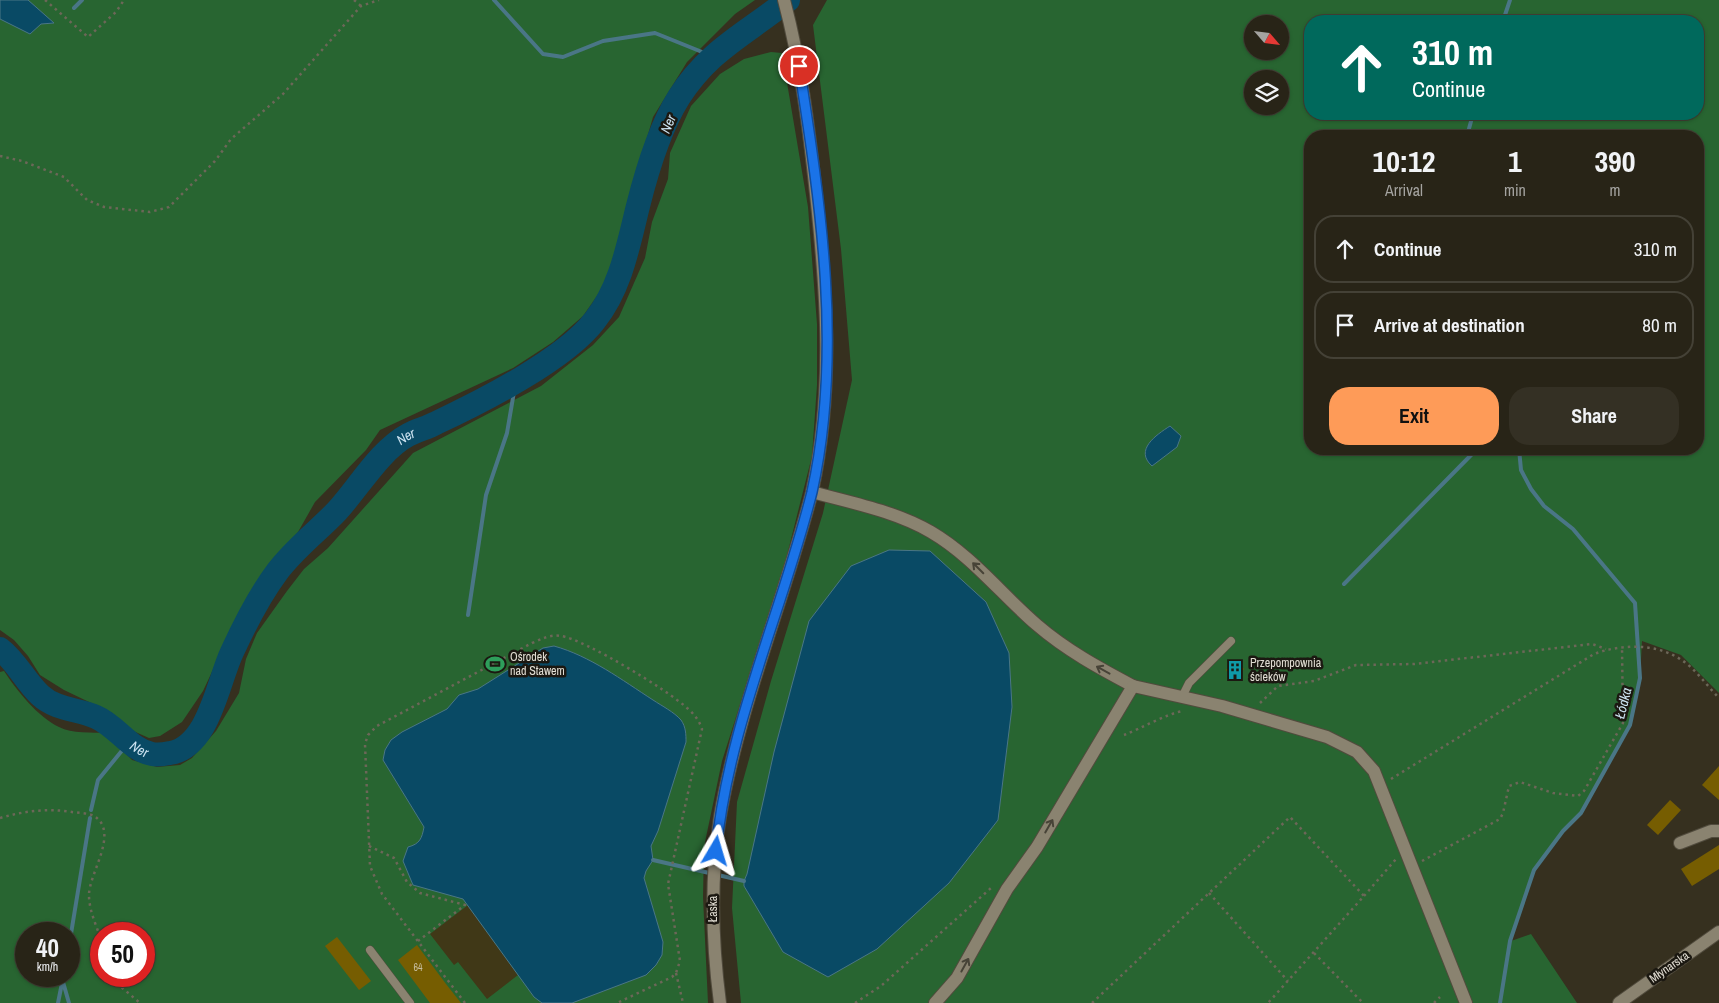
<!DOCTYPE html>
<meta charset="utf-8">
<style>
:root{--surface:#282417;--page:#343024;--text:#f1f3f6;--muted:#a5a4a1;--line:#444136;--accent:#fe9b58}
body{margin:0;font-family:"Archivo Narrow",sans-serif;background:var(--page);color:var(--text);height:100vh;display:flex;flex-direction:column;font-size:19px;white-space:nowrap}
*{box-sizing:border-box;margin:0}
p{font-size:16px;color:var(--muted)}
.icon{flex:none;width:28px;height:28px;fill:none;stroke:currentColor;stroke-width:2;stroke-linecap:round;stroke-linejoin:round}
.map{position:relative;flex:1;overflow:hidden}
.sheet{position:absolute;left:1304px;top:130px;width:400px;height:325px;display:flex;flex-direction:column;background:var(--surface);border-radius:20px;box-shadow:0 1px 4px #0004,0 0 0 1px var(--line)}
.sheet>*{flex:none}
.guide{position:absolute;left:1304px;top:15px;width:400px;height:105px;border-radius:20px;box-shadow:0 1px 4px #0004,0 0 0 1px var(--line);background:#00695c;color:#fff;overflow:hidden}
.needle{width:32px;rotate:118deg}
.tools{position:absolute;left:1244px;top:15px;display:grid;gap:10px}
.tools a{display:grid;place-items:center;width:45px;height:45px;border-radius:50%;background:var(--surface);box-shadow:0 1px 4px #0004,0 0 0 1px var(--line);font-size:25px}
.speed{position:absolute;left:15px;top:922px;display:flex;gap:10px;font-size:25px;font-weight:700;text-align:center}
.speed>*{display:grid;place-content:center;width:65px;height:65px;border-radius:50%;background:var(--surface);box-shadow:0 1px 4px #0004,0 0 0 1px var(--line);line-height:1}
.speed small{font-size:12px;font-weight:400}
.speed .limit{border:8px solid #d22;background:#fff;color:#111}
.pin{position:absolute;display:grid;place-items:center;width:42px;height:42px;color:#fff;margin:-21px;border:2px solid #fff;border-radius:50%;box-shadow:0 1px 5px #0007}
.me{position:absolute;width:55px;margin:-28px;rotate:7deg;stroke-linejoin:round;filter:drop-shadow(0 0 4px #0008)}
.turn{display:flex;align-items:center;gap:18px;height:105px;padding:0 25px;font-size:22px}
.turn .icon{width:65px;height:65px;stroke-width:2.5}
.turn b{display:block;font-size:35px;line-height:42px}
.eta{display:flex;justify-content:space-evenly;align-items:center;height:85px;text-align:center}
.eta b{font-size:30px;font-weight:700;line-height:35px}
.primary-button{display:flex;gap:10px;margin-top:auto;padding:10px 25px}
.primary-button a{flex:1;height:58px;border-radius:20px;background:var(--accent);color:#111;font-size:20px;font-weight:700;line-height:58px;text-align:center}
.primary-button a+a{background:var(--page);color:var(--text)}
ul{padding:0;list-style:none}
li{display:flex;align-items:center;gap:15px;height:68px;margin:0 10px 8px;padding:0 15px;border:2px solid var(--line);border-radius:20px}
li div{flex:1}
li b{display:block;font-size:19px}
li em{font-style:normal}
.map>svg:first-child{display:block}
.green{fill:#286531;fill-rule:evenodd}
.sand{fill:#403817}
.water{fill:#094a65;stroke:#4a7686}
.lines{fill:none;stroke-linecap:round;stroke-linejoin:round}
.stream{stroke:#4a7686;stroke-width:4}
.river{stroke:#094a65;stroke-width:24}
.building{fill:#765d01}
.lane-casing{stroke:#514b3d;stroke-width:9}
.street-casing{stroke:#514b3d;stroke-width:14}
.secondary-casing{stroke:#514b3d;stroke-width:14}
.path{stroke:#6c6758;stroke-width:2.5;stroke-dasharray:2.5 4;stroke-linecap:butt}
.lane{stroke:#8a8370;stroke-width:8}
.street{stroke:#8a8370;stroke-width:12}
.secondary{stroke:#8a8370;stroke-width:12}
.oneway{stroke:#474337}
.route-casing{stroke:#114b97;stroke-width:12}
.route{stroke:#1a73e8;stroke-width:9}
.labels{text-anchor:middle;stroke-width:5;stroke-linejoin:round;paint-order:stroke}
.number-label{font-size:10px;fill:#c7be9f}
.poi-label{font-size:12px;fill:#e2ded4;stroke:#1b1811;text-anchor:start}
.street-label{font-size:12px;fill:#e2ded4;stroke:#1b1811}
.water-label{font-size:14px;font-style:italic;fill:#cce3f1;stroke:#1b1811}
</style>
<div class="map">
<svg width="1719" height="1003" viewBox="0 0 1719 1003">
<rect width="100%" height="100%" fill="#36301f"/>
<!-- green -->
<g class="green">
<path d="M0,0H755L735,14L687,62L653,117L625,215L618,255L604,286L583,316L553,342L513,368L380,430L366,450L315,502L298,532L240,612L203,691L182,722L160,736L149,738L131,730L112,713L64,690L40,675L28,656L14,640L0,630Z"/>
<path d="M827,0H1719V693L1681,655L1642,641L1640,678L1630,725L1581,813L1563,831L1534,870L1511,941L1531,934L1577,1003H741L732,908L737,802L771,681L823,513L852,380L841,249L813,25ZM1310,21H1698V114H1310ZM1252,24H1280V51H1252ZM1252,79H1280V106H1252ZM1310,136H1698V449H1310Z"/>
<path d="M771,52L782,53L808,207L817,324V385L812,456L785,563L722,761L704,847L703,897L708,1003H0V672L4,671C17,691 38,717 59,727C72,734 92,732 106,733L132,760L157,767L180,765L192,758L216,731L239,693L246,659L257,633L287,591L304,569L328,548L413,453L541,386L593,345L619,317L645,258L652,222L668,179L670,153L691,106L720,74L744,59ZM26,934H69V976H26ZM101,934H144V976H101Z"/>
</g>
<!-- sand -->
<path class="sand" d="M468,905L518,975L487,999L458,962L454,965L430,934Z"/>
<!-- water -->
<g class="water">
<path d="M0,0H28L54,23L41,24L30,34L0,19Z"/>
<path d="M1170,426L1181,436L1177,447L1152,466C1134,450 1156,435 1170,426Z"/>
<path d="M889,550L930,551L986,602L1009,653L1012,707L998,820L949,883L877,949L828,977L783,952L744,886V881L747,874L774,752L809,621L851,566Z"/>
<path d="M554,646C590,656 622,680 653,700C662,706 674,712 681,720C686,727 686,735 686,742L658,831L651,846L653,860L646,871L644,878L663,942L662,955L656,965L646,975L572,1003H542L534,997L463,899L413,885L403,861L408,847C420,844 422,838 424,827L383,760L385,750L391,740L402,732L447,709L459,695L478,689L543,648Z"/>
</g>
<g class="lines">
<!-- stream -->
<g class="stream">
<path d="M494,0L543,54L563,57L603,41L655,33L712,56"/>
<path d="M74,8L82,0"/>
<path d="M1503,21L1510,0"/>
<path d="M1467,136L1473,114"/>
<path d="M1344,584L1477,449"/>
<path d="M468,615L486,495L507,433L516,380"/>
<path d="M91,810L98,780L129,742"/>
<path d="M653,860L744,881"/>
<path d="M69,946L90,818"/>
<path d="M64,976L63,982L69,1003"/>
<path d="M58,1003L62,983"/>
<path d="M1500,1003L1510,941L1534,870L1563,831L1581,813L1630,725L1640,678L1635,603L1573,529L1544,506L1531,489L1521,470L1519,449"/>
</g>
<!-- river -->
<path class="river" id="s1" d="M0,649C16,661 25,681 40,695C56,710 78,709 96,717C117,726 130,750 152,754C157,755 165,754 170,753C209,747 218,681 232,652C244,626 259,596 277,572C294,549 318,531 337,511C359,487 380,450 408,435C417,430 427,428 436,423C481,402 566,359 595,320C621,287 628,246 638,206C647,170 659,129 679,97C710,49 746,34 788,0"/>
</g>
<!-- building -->
<g class="building">
<path d="M1235,661L1244,669L1235,679L1226,670Z"/>
<path d="M1719,766V800L1702,785Z"/>
<path d="M1670,800L1681,810L1658,835L1647,825Z"/>
<path d="M1719,845V869L1692,886L1681,869Z"/>
<path d="M337,937L371,981L359,990L325,946Z"/>
<path d="M417,945L446,984L461,1003H430L398,960Z"/>
</g>
<g class="lines">
<!-- lane casing -->
<g class="lane-casing">
<g id="lane">
<path d="M1182,697L1189,683L1231,641"/>
<path d="M370,950L410,1003"/>
</g>
</g>
<!-- street casing -->
<g class="street-casing">
<g id="street">
<path d="M812,492C852,503 895,511 931,532C972,556 1001,594 1037,625C1066,650 1099,668 1133,686L1037,847L1007,889L957,978L935,1003"/>
<path d="M1133,686L1222,706L1327,737L1357,752L1374,771L1466,1003"/>
<path d="M1680,843L1711,831H1719"/>
<path d="M1619,1003L1719,932"/>
</g>
</g>
<!-- secondary casing -->
<g class="secondary-casing">
<path id="secondary" d="M720,1003C712,942 710,879 720,817C739,706 784,601 812,492C834,390 827,297 816,194C809,129 801,64 784,0"/>
</g>
<!-- path -->
<g class="path">
<path d="M45,0L88,37L116,12L124,0"/>
<path d="M354,0L361,6"/>
<path d="M0,156L22,161L64,177L87,200L104,207L150,212L169,207L215,161L231,139L283,94L361,6L379,0"/>
<path d="M1260,703L1278,686L1314,681L1356,665L1414,664L1592,644L1606,649"/>
<path d="M1124,735C1142,728 1166,714 1183,711"/>
<path d="M1391,779L1594,654C1621,644 1655,643 1680,659C1695,668 1707,686 1719,698"/>
<path d="M0,818C24,811 47,808 72,812C78,813 89,813 94,816C120,832 89,873 89,895C89,910 96,925 101,939"/>
<path d="M369,846L394,858L407,882L420,893L465,905L418,941"/>
<path d="M1422,861L1500,819L1503,813L1509,786L1520,782L1553,793L1578,796L1584,791L1623,723L1622,647"/>
<path d="M1209,893L1288,981"/>
<path d="M1364,896L1396,859"/>
<path d="M1314,953L1363,1003"/>
<path d="M676,973L683,1003"/>
<path d="M116,976L120,986L140,1003"/>
<path d="M465,1003L382,894L370,866L365,744L368,735L377,726L532,643C542,639 550,634 561,636C584,639 669,691 687,708C694,714 699,720 702,729L668,884L680,961L676,973L672,977L617,1003"/>
<path d="M855,1003L881,986L991,888"/>
<path d="M1092,1003L1290,817L1364,896L1268,1003"/>
<path d="M1434,1003L1440,997"/>
</g>
<!-- lane -->
<use href="#lane" class="lane"/>
<!-- street -->
<use href="#street" class="street"/>
<!-- secondary -->
<use href="#secondary" class="secondary"/>
</g>
<!-- one-way arrows -->
<defs><path id="oneway-shaft" d="M-6 0H5M1.5-3L5.5 0L1.5 3" fill="none" stroke-width="1.6" stroke-linecap="round" stroke-linejoin="round" transform="scale(1.25)"/></defs>
<g class="oneway">
<use href="#oneway-shaft" transform="translate(978 568) rotate(-135)"/>
<use href="#oneway-shaft" transform="translate(1103 670) rotate(-151)"/>
<use href="#oneway-shaft" transform="translate(1049 826) rotate(-60)"/>
<use href="#oneway-shaft" transform="translate(965 965) rotate(-61)"/>
</g>
<g class="lines">
<!-- route casing -->
<g class="route-casing">
<path id="route" d="M716,851C728,727 782,612 812,492C843,352 821,206 799,66"/>
</g>
<!-- route -->
<use href="#route" class="route"/>
</g>
<!-- icons -->
<defs>
<g id="stadium-bare" transform="scale(1.5)"><path d="M0-5a6.5 5 0 1 0 0 10a6.5 5 0 1 0 0-10ZM-3.5-1.8h7v3.6h-7Z" fill="#2e9e5b" stroke="#1b1811" stroke-width="2.5" paint-order="stroke"/></g>
<g id="building-bare" transform="scale(1.5)"><path d="M-4-6H4V6H1V3H-1V6H-4ZM-2.5-4.3h1.7v1.8h-1.7ZM.8-4.3h1.7v1.8H.8ZM-2.5-1h1.7V.8h-1.7ZM.8-1h1.7V.8H.8Z" fill="#0f9aa8" stroke="#1b1811" stroke-width="2.5" paint-order="stroke"/></g>
</defs>
<g fill-rule="evenodd">
<use href="#stadium-bare" x="495" y="664"/>
<use href="#building-bare" x="1235" y="670"/>
</g>
<g class="labels">
<!-- number labels -->
<g class="number-label">
<text x="418" y="971">64</text>
</g>
<!-- poi labels -->
<g class="poi-label">
<text x="510" y="661">Ośrodek<tspan x="510" dy="14">nad Stawem</tspan></text>
<text x="1250" y="667">Przepompownia<tspan x="1250" dy="14">ścieków</tspan></text>
</g>
<!-- street labels -->
<g class="street-label">
<text transform="translate(713 909) rotate(-90)" y="4">Łaska</text>
<text transform="translate(1669 967) rotate(-35)" y="4">Młynarska</text>
</g>
<!-- water labels -->
<g class="water-label">
<text transform="translate(668 124) rotate(-67)" y="5">Ner</text>
<text dy="5" stroke="none"><textPath href="#s1" startOffset="611">Ner</textPath></text>
<text transform="translate(1623 703) rotate(-76)" y="5">Łódka</text>
<text dy="5" stroke="none"><textPath href="#s1" startOffset="176">Ner</textPath></text>
</g>
</g>
</svg>
<div class="tools">
<a><svg class="needle" viewBox="-14 -14 28 28"><path d="M0-13l5 13h-10z" fill="#e53935"/><path d="M0 13l5-13h-10z" fill="#a5a4a1"/></svg></a>
<a><svg class="icon" aria-label="layers" viewBox="0 0 24 24"><path d="M12 4l9 5-9 5-9-5zM3 14l9 5 9-5"/></svg></a>
</div>
<div class="speed"><div>40<small>km/h</small></div><div class="limit">50</div></div>
<div class="pin" style="left:799px;top:66px;background:#d93025"><svg class="icon" aria-label="arrive" viewBox="0 0 24 24"><path d="M6 21V4h12l-3 4 3 4H6"/></svg></div>
<svg class="me" style="left:716px;top:851px" viewBox="-20 -20 40 40"><path d="M0-17L14 15 0 8-14 15z" fill="#1a73e8" stroke="#fff" stroke-width="4"/></svg>
<div class="guide">
<div class="turn"><svg class="icon" aria-label="ahead" viewBox="0 0 24 24"><path d="M12 20V5M6 11l6-6 6 6"/></svg><div><b>310 m</b>Continue</div></div>
</div>
<section class="sheet">
<div class="eta">
<div><b>10:12</b><p>Arrival</p></div>
<div><b>1</b><p>min</p></div>
<div><b>390</b><p>m</p></div>
</div>
<ul>
<li><svg class="icon" aria-label="ahead" viewBox="0 0 24 24"><path d="M12 20V5M6 11l6-6 6 6"/></svg><div><b>Continue</b></div><em>310 m</em></li>
<li><svg class="icon" aria-label="arrive" viewBox="0 0 24 24"><path d="M6 21V4h12l-3 4 3 4H6"/></svg><div><b>Arrive at destination</b></div><em>80 m</em></li>
</ul>
<div class="primary-button"><a>Exit</a><a>Share</a></div>
</section>
</div>
